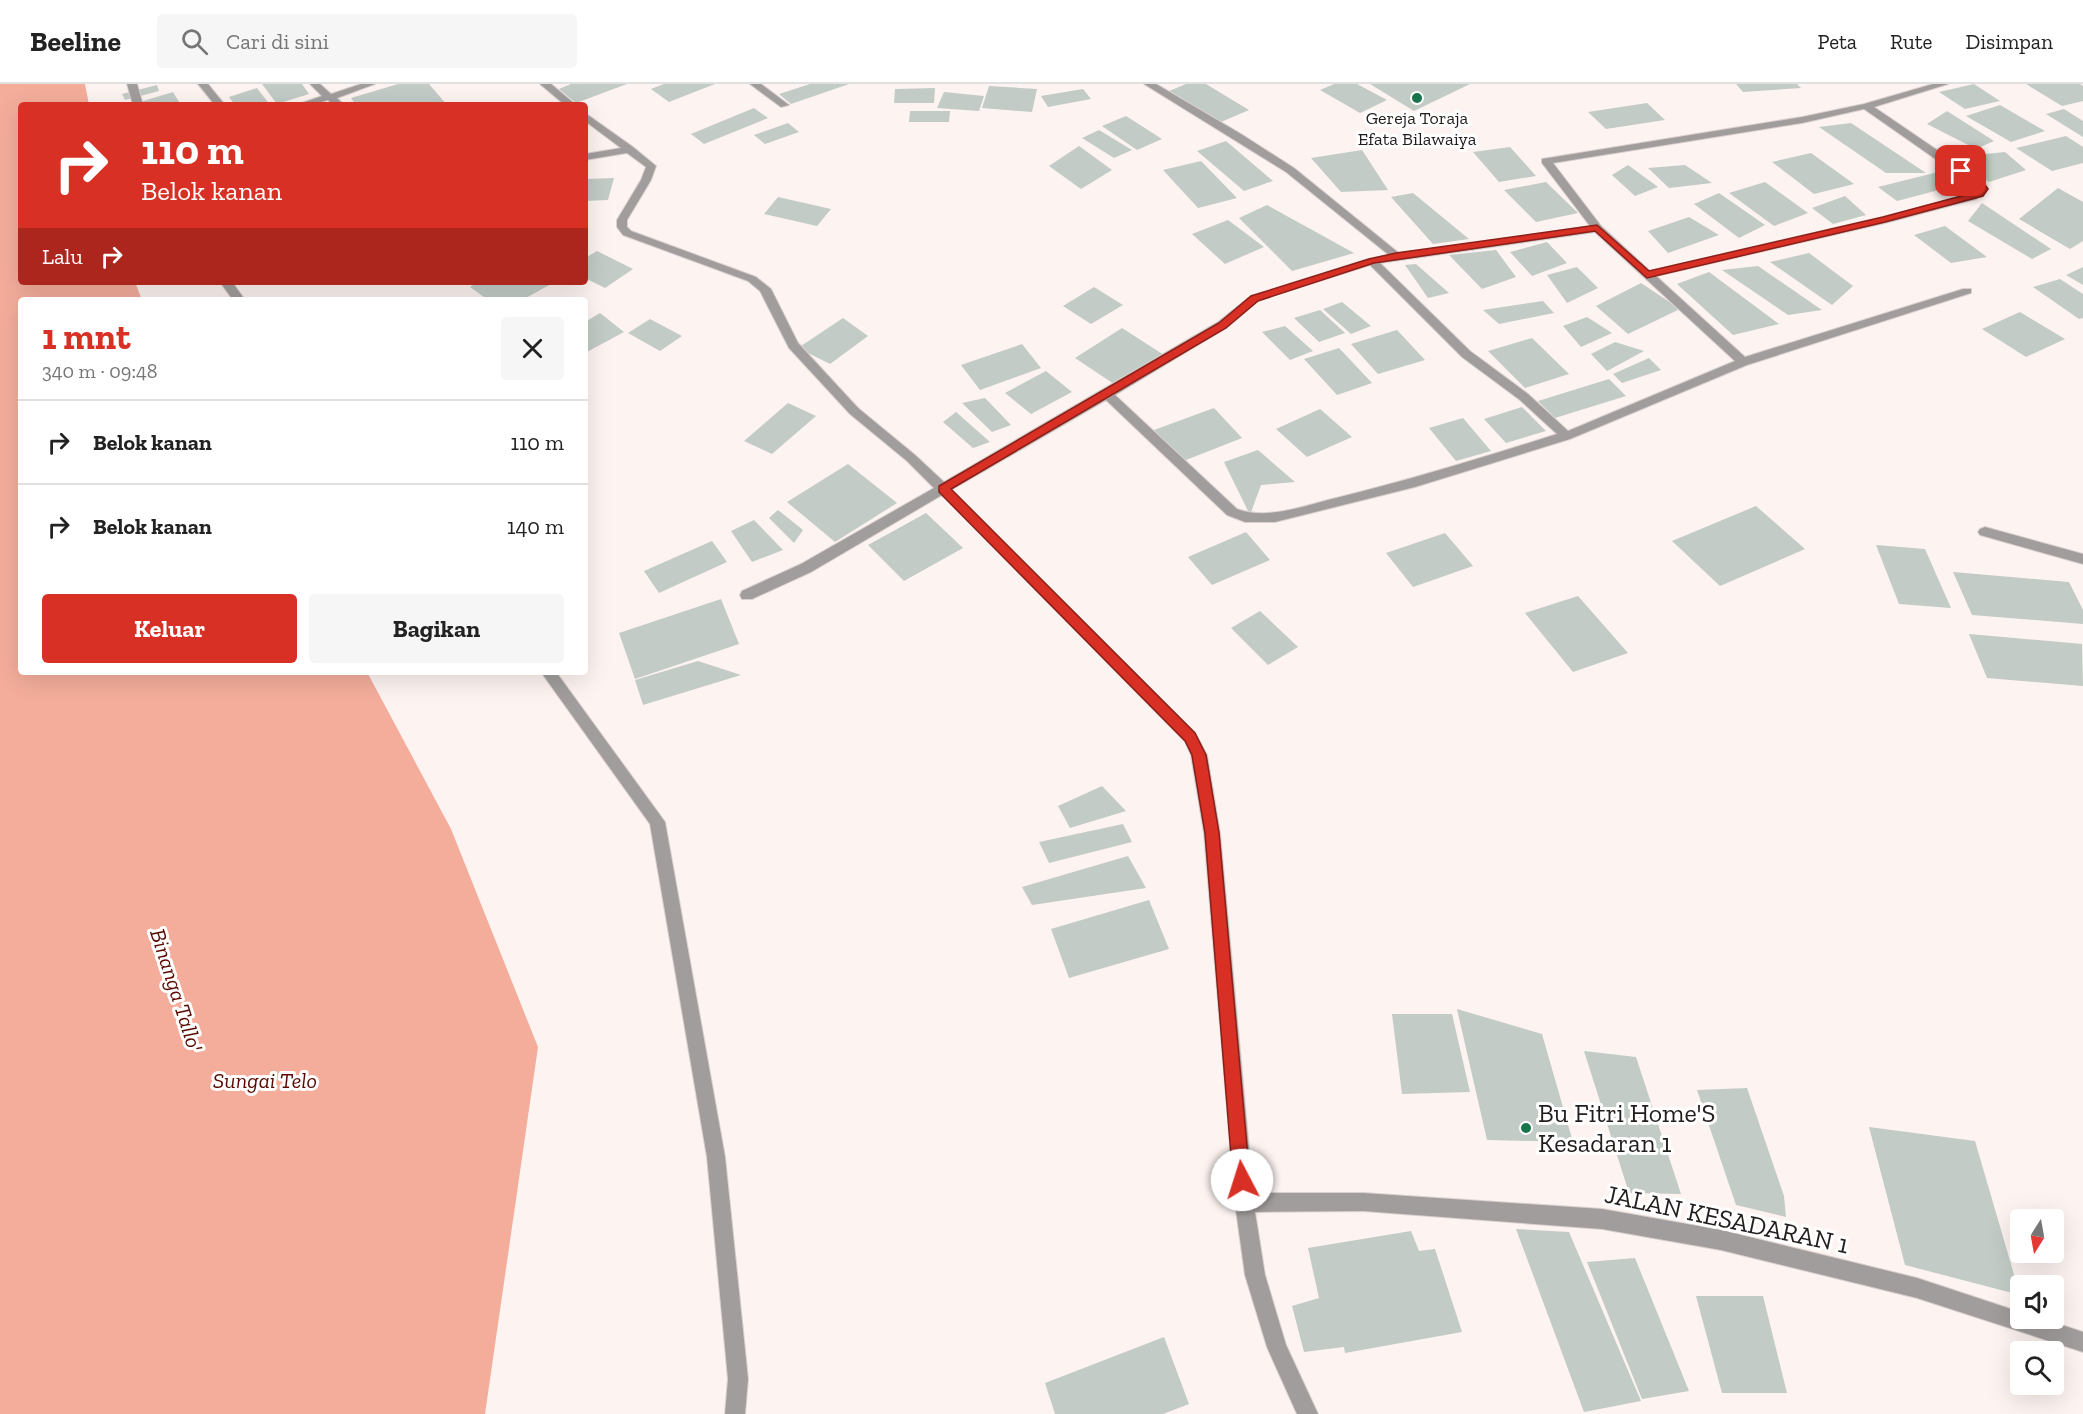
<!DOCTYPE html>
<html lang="id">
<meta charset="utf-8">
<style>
:root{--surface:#fff;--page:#f6f6f6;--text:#222;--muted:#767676;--line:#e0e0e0;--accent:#d93025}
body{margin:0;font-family:"Zilla Slab",serif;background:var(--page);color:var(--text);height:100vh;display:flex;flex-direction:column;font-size:22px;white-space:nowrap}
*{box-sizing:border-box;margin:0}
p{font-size:20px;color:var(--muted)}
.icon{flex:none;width:33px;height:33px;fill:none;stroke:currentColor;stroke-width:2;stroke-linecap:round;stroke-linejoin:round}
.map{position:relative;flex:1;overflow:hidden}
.drawer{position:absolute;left:18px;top:213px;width:570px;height:378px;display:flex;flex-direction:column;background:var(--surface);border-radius:6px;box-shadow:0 6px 24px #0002}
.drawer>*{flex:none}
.guide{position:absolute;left:18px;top:18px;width:570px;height:183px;border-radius:6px;box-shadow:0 6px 24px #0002;background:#d93025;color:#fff;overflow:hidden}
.needle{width:39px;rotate:191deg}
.tools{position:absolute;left:2010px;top:1125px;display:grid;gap:12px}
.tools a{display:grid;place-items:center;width:54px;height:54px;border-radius:6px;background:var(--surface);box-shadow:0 6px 24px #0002;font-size:30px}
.pin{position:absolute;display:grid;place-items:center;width:51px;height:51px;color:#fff;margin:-26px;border-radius:12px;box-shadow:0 3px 9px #0006}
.me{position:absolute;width:66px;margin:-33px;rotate:355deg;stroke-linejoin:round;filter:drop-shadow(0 0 4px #0008)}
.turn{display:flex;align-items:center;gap:21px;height:126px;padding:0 24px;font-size:27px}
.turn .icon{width:78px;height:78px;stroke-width:2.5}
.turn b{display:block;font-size:42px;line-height:51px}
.then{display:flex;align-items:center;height:57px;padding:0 24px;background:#0003;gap:12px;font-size:22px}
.round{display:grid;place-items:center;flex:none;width:63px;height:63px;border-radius:6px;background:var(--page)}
.overview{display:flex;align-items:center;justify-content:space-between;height:102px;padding:0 24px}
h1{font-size:36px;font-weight:700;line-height:45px;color:var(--accent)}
.action{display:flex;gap:12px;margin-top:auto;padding:12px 24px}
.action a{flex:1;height:69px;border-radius:6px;background:var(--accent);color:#fff;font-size:24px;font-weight:700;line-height:69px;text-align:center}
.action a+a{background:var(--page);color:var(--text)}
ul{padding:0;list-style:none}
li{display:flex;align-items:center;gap:18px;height:84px;padding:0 24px;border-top:2px solid var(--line)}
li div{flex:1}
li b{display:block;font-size:22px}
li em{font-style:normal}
header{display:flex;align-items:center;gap:36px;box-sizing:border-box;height:84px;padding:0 30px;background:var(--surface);border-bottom:2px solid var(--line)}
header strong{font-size:28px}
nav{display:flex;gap:33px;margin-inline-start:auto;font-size:21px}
.search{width:420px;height:54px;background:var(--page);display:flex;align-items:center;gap:15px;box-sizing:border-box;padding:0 21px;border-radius:6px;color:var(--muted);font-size:22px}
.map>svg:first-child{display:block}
.water{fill:#f4ad9b}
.building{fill:#c2cbc5}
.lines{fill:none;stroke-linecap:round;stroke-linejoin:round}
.minor-casing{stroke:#dad1cf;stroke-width:2}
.minor{fill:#a19d9c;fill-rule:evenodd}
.route{fill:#d93025;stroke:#8d1f18;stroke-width:1.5}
.poi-dot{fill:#17754b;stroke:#fff;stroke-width:2}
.labels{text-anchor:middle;stroke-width:6;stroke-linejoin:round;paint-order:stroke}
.far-poi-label{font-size:18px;fill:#211d1c;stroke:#fff}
.water-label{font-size:22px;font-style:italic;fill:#590b00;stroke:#fff}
.near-poi-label{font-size:26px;fill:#211d1c;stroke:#fff;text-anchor:start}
.near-street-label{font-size:26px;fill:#211d1c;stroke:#fff}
</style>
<header>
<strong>Beeline</strong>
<div class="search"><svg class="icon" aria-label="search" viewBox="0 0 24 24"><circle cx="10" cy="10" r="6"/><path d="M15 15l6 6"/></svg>Cari di sini</div>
<nav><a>Peta</a><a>Rute</a><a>Disimpan</a></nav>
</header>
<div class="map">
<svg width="2083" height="1330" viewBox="0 0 2083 1330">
<rect width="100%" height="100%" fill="#fdf3f1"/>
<!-- water -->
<path class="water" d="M0,0H85L89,21H21V198H135L142,216H21V588H367L451,745L538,963L485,1330H0Z"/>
<!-- building -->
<g class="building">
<path d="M262,0H302L309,10L277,20Z"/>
<path d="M398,0H429L447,21H356L351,14Z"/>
<path d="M571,0H627L576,19L559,5Z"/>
<path d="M664,0H715L669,18L651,5Z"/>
<path d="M810,0H849L791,20L779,10Z"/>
<path d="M1186,0H1206L1249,26L1221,38L1169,7Z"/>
<path d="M1334,0H1357L1387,16L1360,29L1320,6Z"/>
<path d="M1370,0H1470L1414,27Z"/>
<path d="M1736,0H1797L1801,4L1743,8Z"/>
<path d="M1974,0L2000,17L1965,25L1939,8Z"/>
<path d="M2026,0H2080L2083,2V17L2062,22Z"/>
<path d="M157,1L159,7L125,16L122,10Z"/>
<path d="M989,2L1037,5L1032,28L982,24Z"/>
<path d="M257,4L270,21H235L229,13Z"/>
<path d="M935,4L934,19H894L895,5Z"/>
<path d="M1083,5L1091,15L1048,23L1041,12Z"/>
<path d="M173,8L179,18L168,21H130Z"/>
<path d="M944,8L984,12L979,27L937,24Z"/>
<path d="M1647,19L1665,36L1606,45L1588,28Z"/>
<path d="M2000,21L2045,47L2011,58L1966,32Z"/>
<path d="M754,24L768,34L704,60L691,50Z"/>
<path d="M2064,25L2083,37V53L2046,30Z"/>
<path d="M910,27H950L949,38H909Z"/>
<path d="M1947,27L1994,57L1976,65L1927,40Z"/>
<path d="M1126,32L1162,55L1137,66L1102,42Z"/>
<path d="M788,39L799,48L765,60L754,51Z"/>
<path d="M1851,39L1926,89H1886L1819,43Z"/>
<path d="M1099,46L1132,66L1114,74L1082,54Z"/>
<path d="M2066,52L2083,63V79L2052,87L2016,64Z"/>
<path d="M1226,57L1273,97L1244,107L1197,67Z"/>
<path d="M1079,62L1112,86L1081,105L1049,82Z"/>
<path d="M1510,63L1536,92L1499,98L1473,68Z"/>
<path d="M1362,66L1388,106L1341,108L1311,74Z"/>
<path d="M2005,68L2026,86L1989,98L1955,73Z"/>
<path d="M1811,69L1854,100L1814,110L1772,78Z"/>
<path d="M1201,77L1237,114L1198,124L1163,86Z"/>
<path d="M1628,81L1658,103L1635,112L1612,91Z"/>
<path d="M1685,81L1712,99L1669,104L1648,84Z"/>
<path d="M1938,88L1958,101L1897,117L1878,103Z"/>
<path d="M614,94L608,116L585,117V95Z"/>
<path d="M1546,98L1578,129L1536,138L1504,106Z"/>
<path d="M1765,98L1808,129L1774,142L1729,109Z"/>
<path d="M2058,104L2083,118V157L2070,165L2019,135Z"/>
<path d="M1413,109L1469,155L1433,160L1391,113Z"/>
<path d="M1719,109L1765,141L1739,154L1694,120Z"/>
<path d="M1845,112L1866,131L1833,140L1812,124Z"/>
<path d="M778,113L831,125L817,142L764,130Z"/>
<path d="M1982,119L2051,165L2032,175L1968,137Z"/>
<path d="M1267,121L1354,169L1292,187L1239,134Z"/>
<path d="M1689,133L1719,151L1668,169L1648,147Z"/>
<path d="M1228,136L1264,163L1225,180L1192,150Z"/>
<path d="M1945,142L1987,173L1951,179L1914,151Z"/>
<path d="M1547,158L1567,179L1532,192L1510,168Z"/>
<path d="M1496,166L1516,193L1482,205L1449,171Z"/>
<path d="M597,167L633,185L605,204L585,194V174Z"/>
<path d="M1809,169L1853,202L1832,221L1770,178Z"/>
<path d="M1416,180L1449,209L1428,214L1405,181Z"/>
<path d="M1758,182L1822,226L1788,231L1722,186Z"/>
<path d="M1577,183L1598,204L1567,219L1547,191Z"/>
<path d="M2083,183V201L2066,191Z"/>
<path d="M1709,188L1779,240L1733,251L1677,200Z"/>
<path d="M2060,195L2083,210V234L2079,235L2033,203Z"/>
<path d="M478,198H555L522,216H488L470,203Z"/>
<path d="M1641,199L1680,225L1628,250L1596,222Z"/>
<path d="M1094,203L1123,221L1091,240L1063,222Z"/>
<path d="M1543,217L1554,229L1499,240L1483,226Z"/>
<path d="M1342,218L1371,242L1351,250L1323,225Z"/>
<path d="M1320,226L1345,249L1319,258L1294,234Z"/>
<path d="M2020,228L2065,255L2026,273L1982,245Z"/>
<path d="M600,229L624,248L585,269V238Z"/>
<path d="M1587,233L1612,249L1581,263L1563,242Z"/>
<path d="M843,234L868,252L830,280L798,264Z"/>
<path d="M650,235L682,252L660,267L628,249Z"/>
<path d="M1285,242L1313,267L1290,276L1262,248Z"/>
<path d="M1122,244L1164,271L1117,302L1075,274Z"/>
<path d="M1397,246L1425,276L1378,290L1351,260Z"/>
<path d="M1532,254L1569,290L1525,304L1488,267Z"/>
<path d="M1615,258L1644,267L1607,287L1591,270Z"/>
<path d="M1022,260L1041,284L980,306L961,281Z"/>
<path d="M1339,264L1372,299L1337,311L1304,275Z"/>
<path d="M1649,274L1661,286L1622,299L1613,290Z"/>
<path d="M1046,287L1072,308L1031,330L1005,309Z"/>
<path d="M1609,295L1626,312L1555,334L1538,317Z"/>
<path d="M985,314L1011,341L992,348L962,319Z"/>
<path d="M788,319L816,332L772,370L744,357Z"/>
<path d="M1522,323L1546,347L1506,359L1484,335Z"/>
<path d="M1214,324L1242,354L1181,378L1154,346Z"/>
<path d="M1320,325L1352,353L1307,373L1276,345Z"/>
<path d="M956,328L990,358L973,364L943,338Z"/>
<path d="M1463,334L1491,367L1456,377L1429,344Z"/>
<path d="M1258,366L1295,398L1261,401L1250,431L1224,378Z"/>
<path d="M848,380L897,419L835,458L787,418Z"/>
<path d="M1756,422L1805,465L1720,502L1672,457Z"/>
<path d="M778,426L803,446L794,459L769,434Z"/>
<path d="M926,429L963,464L904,497L868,461Z"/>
<path d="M754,436L783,466L752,478L731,447Z"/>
<path d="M1246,448L1270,476L1212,501L1188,473Z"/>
<path d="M1445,449L1473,482L1413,503L1386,469Z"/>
<path d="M712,457L727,478L659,509L644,487Z"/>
<path d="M1876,461L1925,465L1951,524L1899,520Z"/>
<path d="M1953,488L2069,498L2083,526V540L1972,531Z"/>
<path d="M1578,512L1628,569L1573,588L1525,529Z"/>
<path d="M721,515L739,560L635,595L619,549Z"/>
<path d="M1260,527L1298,563L1268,581L1231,544Z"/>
<path d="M1969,550L2082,560L2083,602L1987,594Z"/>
<path d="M698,577L741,591L643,621L635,596Z"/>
<path d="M1102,702L1126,727L1070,744L1058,722Z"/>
<path d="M1123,740L1132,758L1049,779L1039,758Z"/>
<path d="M1128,772L1146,804L1032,821L1022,803Z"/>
<path d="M1149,816L1169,865L1069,894L1051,845Z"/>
<path d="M1457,925L1542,950L1573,1058L1487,1056Z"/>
<path d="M1392,930H1452L1470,1008L1402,1010Z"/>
<path d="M1584,967L1636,973L1681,1110L1629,1109Z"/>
<path d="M1747,1004L1784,1112L1786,1133L1736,1121L1697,1006Z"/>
<path d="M1869,1043L1975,1057L2020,1211L1905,1181Z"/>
<path d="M1516,1145L1569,1148L1641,1317L1584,1328Z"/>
<path d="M1411,1147L1419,1167L1435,1165L1462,1248L1345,1269L1344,1263L1304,1268L1292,1222L1319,1214L1308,1164Z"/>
<path d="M1635,1174L1689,1307L1642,1315L1587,1178Z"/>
<path d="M1696,1212H1763L1787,1309H1722Z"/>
<path d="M1164,1253L1189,1320L1163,1330H1055L1045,1299Z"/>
</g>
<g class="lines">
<!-- minor casing -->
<g class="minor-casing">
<g id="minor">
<path d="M127,0H137L143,21H133Z"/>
<path d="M198,0H208L225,21H215Z"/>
<path d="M310,0H320L331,10L361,0H375L337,14L344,21H333L328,16L312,21H296L322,12Z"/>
<path d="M540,0H551L576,21H565Z"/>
<path d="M750,0H761L789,21L781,23Z"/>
<path d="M1144,0H1156L1241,50L1294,84L1400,170L1590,142L1542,79V75L1802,33L1864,20L1933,0H1948L1874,23L1984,98L1988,105L1976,115L1889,138L1656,192L1745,273L1963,205H1971V209L1747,281L1570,355L1415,403L1275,438H1245L1227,431L1106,316L951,406L1195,649L1207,671L1220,749L1253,1109H1363L1602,1125L1721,1146L1917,1194L2020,1228V1234H2041L2083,1248V1268L1917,1214L1721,1166L1602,1145L1363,1127L1255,1128L1265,1191L1286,1261L1318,1330H1297L1267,1263L1245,1191L1235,1119L1204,749L1191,671L1185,657L942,411L811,488L752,515H742L740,511L742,507L801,480L934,404L907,377L850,330L789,264L760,207L748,197L623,151L617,143V136L641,96L646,83L627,69L585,76V70L621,64L585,37V29L633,63L656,82L651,96L627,136V143L631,147L756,193L771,205L798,259L858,324L915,371L944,398L1218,238L1251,212L1368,175L1389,171L1286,88ZM1864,25L1977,104L1968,111L1883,133L1650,187L1601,142L1553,79L1802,39ZM1595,148L1735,277L1568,347L1528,310L1470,267L1380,179ZM1370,181L1462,273L1520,316L1557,350C1485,373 1413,395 1340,413C1308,420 1269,437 1237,425L1115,311L1226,244L1259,216Z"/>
<path d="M220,198H232L245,216H233Z"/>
<path d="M1985,443L2083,470V480L1980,451L1978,448L1980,445Z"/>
<path d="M541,588H556L665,738L725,1073L748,1295L745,1330H725L728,1295L707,1073L650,740Z"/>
</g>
</g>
<!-- minor -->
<use href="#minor" class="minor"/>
</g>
<!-- route -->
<path class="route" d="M1961,84L1983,98L1988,105L1983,112L1885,138L1647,194L1595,147L1374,179L1258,217L1226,244L951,405L1195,649L1206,671L1219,749L1250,1096L1248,1102L1242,1105L1236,1102L1233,1096L1205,749L1192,671L1185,657L939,408V402L1219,239L1251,212L1369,175L1396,169L1597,141L1649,187L1883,133L1976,108L1979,105L1956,87Z"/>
<!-- markers -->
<g class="poi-dot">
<circle cx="1417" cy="14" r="6"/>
<circle cx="1526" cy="1044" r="6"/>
</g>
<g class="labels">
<!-- far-poi labels -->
<g class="far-poi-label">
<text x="1417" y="40">Gereja Toraja<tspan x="1417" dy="21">Efata Bilawaiya</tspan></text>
</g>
<!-- water labels -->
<g class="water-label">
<text transform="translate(177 906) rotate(72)" y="8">Binanga Tallo'</text>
<text x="265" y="1004">Sungai Telo</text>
</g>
<!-- near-poi labels -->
<g class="near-poi-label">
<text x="1538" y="1038">Bu Fitri Home'S<tspan x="1538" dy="30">Kesadaran 1</tspan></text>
</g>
<!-- near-street labels -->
<g class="near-street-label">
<text transform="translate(1727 1135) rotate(12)" y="9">JALAN KESADARAN 1</text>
</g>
</g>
</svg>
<div class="tools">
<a><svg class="needle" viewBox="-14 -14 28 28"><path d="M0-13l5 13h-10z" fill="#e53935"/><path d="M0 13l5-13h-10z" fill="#767676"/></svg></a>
<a><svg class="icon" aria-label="sound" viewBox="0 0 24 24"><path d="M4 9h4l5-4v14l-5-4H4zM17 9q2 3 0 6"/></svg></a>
<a><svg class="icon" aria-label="search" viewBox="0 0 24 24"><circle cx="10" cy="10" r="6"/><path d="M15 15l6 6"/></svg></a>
</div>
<div class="pin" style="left:1961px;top:87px;background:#d93025"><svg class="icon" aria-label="arrive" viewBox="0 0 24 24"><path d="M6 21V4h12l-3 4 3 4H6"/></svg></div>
<svg class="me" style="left:1242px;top:1096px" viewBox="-20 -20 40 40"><circle r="19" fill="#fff"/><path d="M0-13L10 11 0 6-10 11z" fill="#d93025"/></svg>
<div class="guide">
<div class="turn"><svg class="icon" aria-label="right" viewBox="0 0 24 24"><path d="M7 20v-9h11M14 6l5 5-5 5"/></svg><div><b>110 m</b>Belok kanan</div></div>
<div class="then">Lalu<svg class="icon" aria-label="right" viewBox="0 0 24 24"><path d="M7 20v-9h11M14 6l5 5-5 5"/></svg></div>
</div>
<section class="drawer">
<div class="overview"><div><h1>1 mnt</h1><p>340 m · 09:48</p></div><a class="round"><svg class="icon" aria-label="close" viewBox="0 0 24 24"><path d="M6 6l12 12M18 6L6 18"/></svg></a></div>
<ul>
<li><svg class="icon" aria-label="right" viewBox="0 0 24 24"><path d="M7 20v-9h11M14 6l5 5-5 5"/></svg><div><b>Belok kanan</b></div><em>110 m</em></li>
<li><svg class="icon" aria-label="right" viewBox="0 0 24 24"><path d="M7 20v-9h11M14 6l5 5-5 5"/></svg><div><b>Belok kanan</b></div><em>140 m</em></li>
</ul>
<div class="action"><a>Keluar</a><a>Bagikan</a></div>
</section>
</div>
